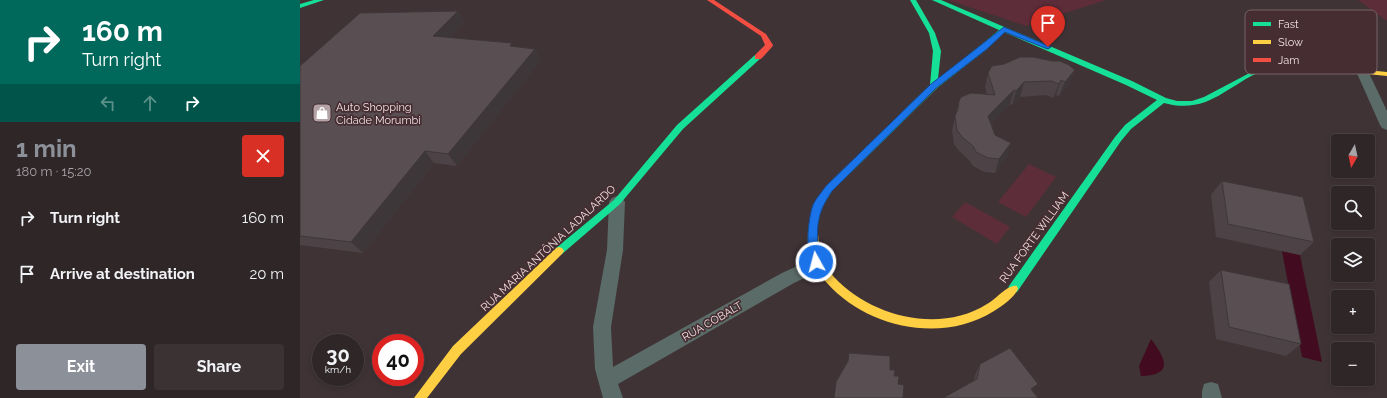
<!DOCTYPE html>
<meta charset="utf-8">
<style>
:root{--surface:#2f2628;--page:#3b3234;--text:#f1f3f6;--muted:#a7a5a8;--line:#4a4345;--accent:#8c9099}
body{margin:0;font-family:Raleway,sans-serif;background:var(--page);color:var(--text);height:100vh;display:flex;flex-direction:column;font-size:15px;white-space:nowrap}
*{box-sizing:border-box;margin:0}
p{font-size:13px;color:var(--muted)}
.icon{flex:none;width:22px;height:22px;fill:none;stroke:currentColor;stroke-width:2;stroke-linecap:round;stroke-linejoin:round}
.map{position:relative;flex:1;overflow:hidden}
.panel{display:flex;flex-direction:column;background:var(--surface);width:300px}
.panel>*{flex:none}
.guide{background:#00695c;color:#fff;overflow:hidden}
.needle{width:26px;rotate:189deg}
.controls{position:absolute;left:1031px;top:134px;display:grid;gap:8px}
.controls a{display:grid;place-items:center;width:44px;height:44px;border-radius:4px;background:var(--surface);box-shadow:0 2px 6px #0003,0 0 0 1px var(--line);font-size:20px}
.speed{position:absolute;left:12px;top:334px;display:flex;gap:8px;font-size:20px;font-weight:700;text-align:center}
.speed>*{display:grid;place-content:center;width:52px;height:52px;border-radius:50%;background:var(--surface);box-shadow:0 2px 6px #0003,0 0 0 1px var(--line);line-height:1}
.speed small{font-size:10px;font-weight:400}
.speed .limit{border:6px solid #d22;background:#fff;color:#111}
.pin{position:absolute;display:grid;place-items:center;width:34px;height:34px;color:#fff;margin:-41px -17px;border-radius:50% 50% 50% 0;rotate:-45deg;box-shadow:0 0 4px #0007}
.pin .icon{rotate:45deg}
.me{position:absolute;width:44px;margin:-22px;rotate:353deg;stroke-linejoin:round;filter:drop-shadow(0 0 3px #0008)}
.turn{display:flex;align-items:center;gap:14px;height:84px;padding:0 16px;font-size:18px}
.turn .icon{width:52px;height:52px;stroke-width:2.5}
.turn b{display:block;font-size:28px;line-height:34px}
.lanes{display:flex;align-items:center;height:38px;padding:0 16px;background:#0003;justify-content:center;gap:20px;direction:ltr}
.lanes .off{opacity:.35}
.round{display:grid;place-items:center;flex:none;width:42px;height:42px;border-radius:4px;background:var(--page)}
.overview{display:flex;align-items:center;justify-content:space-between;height:68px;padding:0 16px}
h1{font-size:24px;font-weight:700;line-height:30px;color:var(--accent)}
.button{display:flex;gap:8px;margin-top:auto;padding:8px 16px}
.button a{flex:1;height:46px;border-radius:4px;background:var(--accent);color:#fff;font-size:16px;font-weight:700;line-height:46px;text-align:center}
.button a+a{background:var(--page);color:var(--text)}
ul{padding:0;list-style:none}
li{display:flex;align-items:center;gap:12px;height:56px;padding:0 16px}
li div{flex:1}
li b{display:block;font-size:15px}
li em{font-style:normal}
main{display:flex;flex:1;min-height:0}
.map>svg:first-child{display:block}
.green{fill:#5e2d3a}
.water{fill:#430b1f}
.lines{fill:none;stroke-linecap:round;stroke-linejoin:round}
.street{fill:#5b6c68;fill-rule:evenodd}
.fast{fill:#16e098;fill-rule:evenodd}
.slow{fill:#ffcf43;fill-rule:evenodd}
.jam{fill:#f24e42;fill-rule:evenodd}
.wall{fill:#4d4346}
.shaded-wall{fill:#3e3739}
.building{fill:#594e51;stroke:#3e3739}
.route{fill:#1a73e8;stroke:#114b97}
.labels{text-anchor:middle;stroke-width:3.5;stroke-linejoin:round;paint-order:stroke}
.poi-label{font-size:11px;fill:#f1e0e3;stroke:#452d32;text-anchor:start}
.street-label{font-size:11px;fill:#f1e0e3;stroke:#452d32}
.key{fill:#452d32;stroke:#796367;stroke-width:1}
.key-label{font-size:11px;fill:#f1e0e3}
</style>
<main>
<section class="panel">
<div class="guide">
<div class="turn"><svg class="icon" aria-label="right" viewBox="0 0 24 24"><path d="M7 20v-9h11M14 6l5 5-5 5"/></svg><div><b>160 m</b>Turn right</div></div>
<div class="lanes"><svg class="icon off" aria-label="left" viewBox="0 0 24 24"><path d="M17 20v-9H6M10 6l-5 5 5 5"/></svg><svg class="icon off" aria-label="ahead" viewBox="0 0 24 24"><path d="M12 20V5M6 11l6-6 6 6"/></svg><svg class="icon" aria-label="right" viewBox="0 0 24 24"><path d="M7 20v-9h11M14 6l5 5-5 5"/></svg></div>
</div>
<div class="overview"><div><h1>1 min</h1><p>180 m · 15:20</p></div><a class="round" style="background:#d93025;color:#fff"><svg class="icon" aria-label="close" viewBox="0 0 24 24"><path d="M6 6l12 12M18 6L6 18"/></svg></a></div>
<ul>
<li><svg class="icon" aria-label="right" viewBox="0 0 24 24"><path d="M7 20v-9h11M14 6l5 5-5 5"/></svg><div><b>Turn right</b></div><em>160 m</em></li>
<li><svg class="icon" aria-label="arrive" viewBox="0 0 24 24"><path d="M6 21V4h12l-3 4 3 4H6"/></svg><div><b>Arrive at destination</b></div><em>20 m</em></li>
</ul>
<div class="button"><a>Exit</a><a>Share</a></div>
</section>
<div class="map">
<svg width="1087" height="398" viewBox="0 0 1087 398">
<rect width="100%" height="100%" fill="#3f3336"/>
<!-- green -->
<g class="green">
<path d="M648,0H806L726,26Z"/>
<path d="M1058,0H1087V21Z"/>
<path d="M729,164L756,177L726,217L698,202Z"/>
<path d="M665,202L710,227L697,244L652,217Z"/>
</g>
<!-- water -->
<g class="water">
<path d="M982,251L1000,255L1022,362L1002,357Z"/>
<path d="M851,339C866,359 874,375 841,376L839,366Z"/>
</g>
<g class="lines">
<!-- street -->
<g class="street">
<path d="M1062,67L1066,68L1068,71L1087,111V130L1082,128L1080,125L1056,71L1058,68Z"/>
<path d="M317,196L322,198L325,202L323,250L311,327L313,367L482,273L517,257L523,259L525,264L523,269L494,283L318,384L323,398H303L295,369L293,327L307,250L309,202L312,198Z"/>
<path d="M911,382L918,384L922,398H902V391L904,384Z"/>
</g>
<!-- fast -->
<g class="fast">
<path d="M14,0H24L0,8V4Z"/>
<path d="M610,0H616L635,33L641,51L638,79L681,45L699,30L632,0H641L832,81L866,98L877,101H892L904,97L961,67L978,64L1017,65L1021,67L1017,69C1000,69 978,65 962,71C926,86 908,115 864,103L831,129L821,141L717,292L713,293L709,292L708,289L709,286L815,137L825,125L857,100L826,85L704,32L687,49L637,88L532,191L521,209L516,234H510L508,231L512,209L526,187L630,85L633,51L629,33Z"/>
<path d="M455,55H458L462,57L383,129L320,204L262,254L259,255L256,254L254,251L256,248L314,200L377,125Z"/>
</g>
<!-- slow -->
<g class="slow">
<path d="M1014,65L1087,72V76L1017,69H1014Z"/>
<path d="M513,227L516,228C521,238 516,251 521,261C524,267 530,272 534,277C571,317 640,334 687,304C695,300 709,283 717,286L718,289C714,298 702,306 694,311C642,344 567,328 527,283C520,276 514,268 510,258C507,250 508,240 508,231L510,228Z"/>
<path d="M259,247L262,248L264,251L262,254L161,354L127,398H114L153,346L256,248Z"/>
</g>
<!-- jam -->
<path class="jam" d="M407,0H414L466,34L473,45L472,47L461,59H455V55L465,45L461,36Z"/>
</g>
<!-- wall -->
<g class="wall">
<path d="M158,11L164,22L150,37L214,47L235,49L241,60L157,166L134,163L63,253L0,245V66Z"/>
<path d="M733,57L769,85L759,96L756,95L753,98L746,95L720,97L712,105L710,104L691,124L695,135L707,157L695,173L684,172L673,166L669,160L659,151L654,144L652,130L659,101L687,94L685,87L688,73L704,64Z"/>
<path d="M922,181L1014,242L1000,255L916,237L911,195Z"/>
<path d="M921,270L1001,344L986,356L916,339L909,282Z"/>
<path d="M680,364L733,392L674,381L675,375Z"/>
</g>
<!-- shaded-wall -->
<g class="shaded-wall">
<path d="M158,11L164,22L141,47L133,36Z"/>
<path d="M235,49L241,60L157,166L148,154Z"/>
<path d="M775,70L769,85L759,96L765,82Z"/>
<path d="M761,80L756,95L753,98L759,84Z"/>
<path d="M724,82L720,97L712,105L716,91Z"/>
<path d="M714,90L710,104L684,131L688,116Z"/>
<path d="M711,143L707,157L695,173L699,159Z"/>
<path d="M125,151L134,163L63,253L51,242Z"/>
<path d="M738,384L731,395V389Z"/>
</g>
<!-- building -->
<g class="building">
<path d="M158,11L133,36L212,43L210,46L235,49L148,154L125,151L51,242L0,236V66L60,13Z"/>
<path d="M720,57H733L752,61H760L769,65L775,70L765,82L761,80L759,84L751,81L724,82L716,91L714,90L688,116L695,135L711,143L699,159L688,158L676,152L673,146L662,137L657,130L655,116L658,109L659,101L661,97L671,93L695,95L688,73L690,69L692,66L704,64Z"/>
<path d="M922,181L1003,197L1014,242L928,224Z"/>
<path d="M921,270L989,284L1001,344L929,327Z"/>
<path d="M710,348L738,384L731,389L738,398H643L677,379L680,364Z"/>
<path d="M549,353L590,356V370H595L594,376H599L598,384L604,385L603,398H534L536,382L548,361Z"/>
</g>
<!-- route -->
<path class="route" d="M704,27L751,47L748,49L745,48L705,32L687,49L636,88L532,191C519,210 516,223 518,246C519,252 522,259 519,265L516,266L512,265C505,250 508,219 513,205C516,198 522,192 526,186L631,84Z"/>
<!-- icons -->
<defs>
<g id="shop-square" transform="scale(1)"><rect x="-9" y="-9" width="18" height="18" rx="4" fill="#b3a3a6" stroke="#452d32"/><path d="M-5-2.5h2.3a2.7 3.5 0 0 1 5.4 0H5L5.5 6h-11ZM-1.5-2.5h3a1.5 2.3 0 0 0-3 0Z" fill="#fff"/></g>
</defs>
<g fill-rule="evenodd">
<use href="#shop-square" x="22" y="113"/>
</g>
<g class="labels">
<!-- poi labels -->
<g class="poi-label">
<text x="36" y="111">Auto Shopping<tspan x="36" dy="13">Cidade Morumbi</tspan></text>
</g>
<!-- street labels -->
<g class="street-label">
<text transform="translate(734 237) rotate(-54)" y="4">RUA FORTE WILLIAM</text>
<text transform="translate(248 248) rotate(-43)" y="4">RUA MARIA ANTÔNIA LADALARDO</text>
<text transform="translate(412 321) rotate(-30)" y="4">RUA COBALT</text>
</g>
</g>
<!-- legend -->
<rect x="945" y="10" width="132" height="64" rx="6" class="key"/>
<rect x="953" y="22" width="18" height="4" fill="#16e098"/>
<rect x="953" y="40" width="18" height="4" fill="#ffcf43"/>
<rect x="953" y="58" width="18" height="4" fill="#f24e42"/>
<g class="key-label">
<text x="978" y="28">Fast</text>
<text x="978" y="46">Slow</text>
<text x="978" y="64">Jam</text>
</g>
</svg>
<div class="controls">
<a><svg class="needle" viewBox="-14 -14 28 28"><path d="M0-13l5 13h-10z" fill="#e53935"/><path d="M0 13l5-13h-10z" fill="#a7a5a8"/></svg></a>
<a><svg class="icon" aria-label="search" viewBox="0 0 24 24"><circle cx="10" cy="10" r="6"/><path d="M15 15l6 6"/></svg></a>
<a><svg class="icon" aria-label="layers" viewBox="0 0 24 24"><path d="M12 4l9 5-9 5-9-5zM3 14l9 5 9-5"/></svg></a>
<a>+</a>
<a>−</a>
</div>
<div class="speed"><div>30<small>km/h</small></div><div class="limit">40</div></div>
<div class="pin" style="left:748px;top:47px;background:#d93025"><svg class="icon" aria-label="arrive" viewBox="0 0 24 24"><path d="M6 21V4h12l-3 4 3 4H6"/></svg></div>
<svg class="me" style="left:516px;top:262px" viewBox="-20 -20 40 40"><circle r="17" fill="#1a73e8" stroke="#fff" stroke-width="3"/><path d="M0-11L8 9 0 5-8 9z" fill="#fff"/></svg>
</div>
</main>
